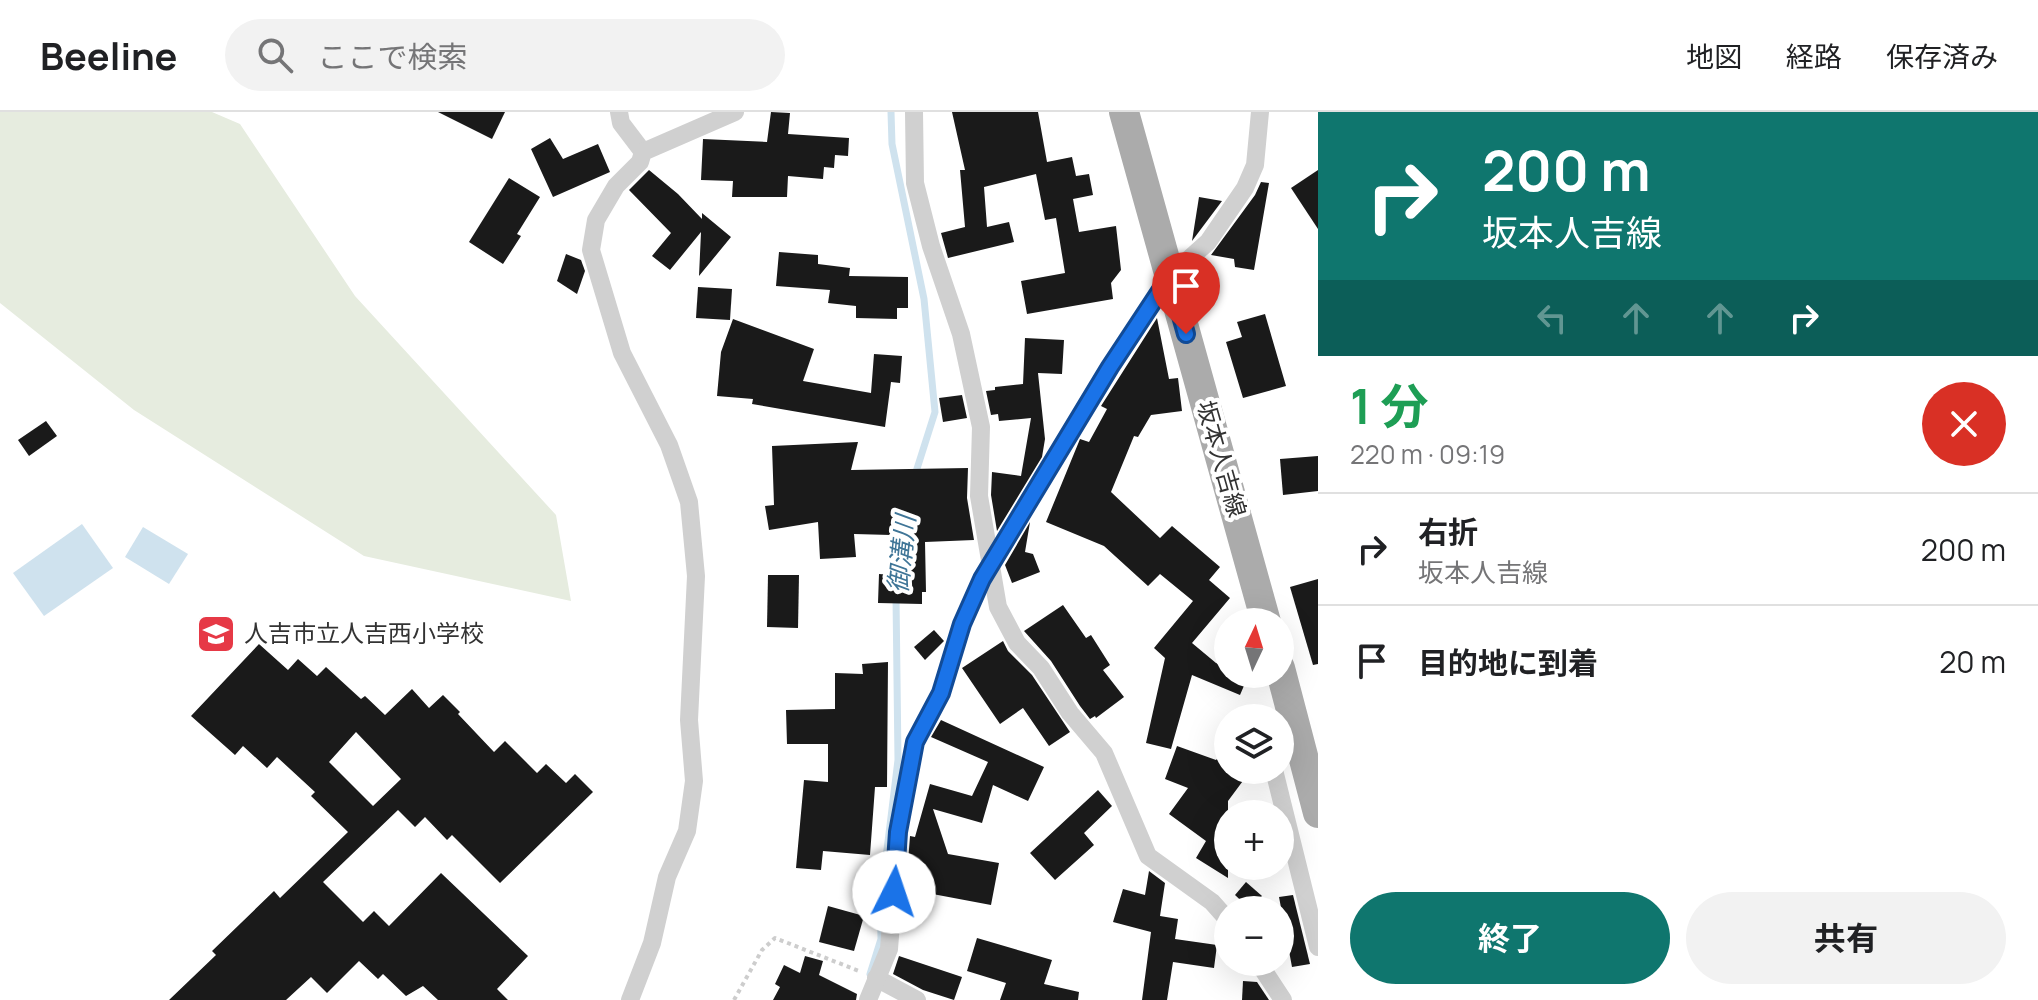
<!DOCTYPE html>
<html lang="ja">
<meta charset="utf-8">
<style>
:root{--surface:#fff;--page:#f2f2f2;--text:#202124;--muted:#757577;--line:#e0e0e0;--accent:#0f766e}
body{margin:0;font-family:Manrope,"Noto Sans JP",sans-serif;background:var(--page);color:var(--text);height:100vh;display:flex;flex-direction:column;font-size:30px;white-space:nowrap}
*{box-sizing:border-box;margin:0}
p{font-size:26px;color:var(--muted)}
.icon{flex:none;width:44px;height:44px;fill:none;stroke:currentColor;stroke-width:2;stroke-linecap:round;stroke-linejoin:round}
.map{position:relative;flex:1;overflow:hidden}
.drawer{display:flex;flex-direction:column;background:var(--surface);width:720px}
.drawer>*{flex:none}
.guide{background:#0f766e;color:#fff;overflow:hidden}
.needle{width:52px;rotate:4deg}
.fabs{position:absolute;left:1214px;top:496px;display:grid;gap:16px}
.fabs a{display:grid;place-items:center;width:80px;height:80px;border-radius:50%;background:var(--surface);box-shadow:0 8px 32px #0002;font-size:40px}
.pin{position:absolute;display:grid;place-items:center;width:68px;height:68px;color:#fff;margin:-82px -34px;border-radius:50% 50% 50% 0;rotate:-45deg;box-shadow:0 0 8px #0007}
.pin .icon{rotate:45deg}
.me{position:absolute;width:88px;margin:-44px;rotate:4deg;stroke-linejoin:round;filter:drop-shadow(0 0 6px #0008)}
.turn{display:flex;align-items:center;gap:28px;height:168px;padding:0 32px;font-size:36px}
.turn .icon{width:104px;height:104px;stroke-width:2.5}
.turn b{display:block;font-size:56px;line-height:68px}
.lanes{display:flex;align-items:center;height:76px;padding:0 32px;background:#0003;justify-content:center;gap:40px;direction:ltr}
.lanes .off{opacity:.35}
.round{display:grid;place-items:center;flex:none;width:84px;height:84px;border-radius:42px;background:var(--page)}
.headline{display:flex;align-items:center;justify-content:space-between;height:136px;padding:0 32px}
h1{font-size:48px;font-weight:700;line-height:60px;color:#1e9e55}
.button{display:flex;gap:16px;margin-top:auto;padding:16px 32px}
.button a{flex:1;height:92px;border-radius:48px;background:var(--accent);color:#fff;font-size:32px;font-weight:700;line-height:92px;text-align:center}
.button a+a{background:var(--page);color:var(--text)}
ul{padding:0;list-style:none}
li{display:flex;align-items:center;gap:24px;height:112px;padding:0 32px;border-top:2px solid var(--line)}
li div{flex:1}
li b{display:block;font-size:30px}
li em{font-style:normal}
header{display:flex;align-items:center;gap:48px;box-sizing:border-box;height:112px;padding:0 40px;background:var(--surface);border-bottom:2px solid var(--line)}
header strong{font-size:38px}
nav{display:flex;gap:44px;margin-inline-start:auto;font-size:28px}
.search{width:560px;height:72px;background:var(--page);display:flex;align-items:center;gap:20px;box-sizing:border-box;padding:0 28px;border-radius:44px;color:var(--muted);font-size:30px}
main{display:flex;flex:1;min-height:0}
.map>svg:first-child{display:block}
.green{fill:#e6ecdf}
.water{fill:#cfe2ee}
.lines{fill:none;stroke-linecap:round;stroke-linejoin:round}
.stream{stroke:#cfe2ee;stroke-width:7}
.building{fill:#1a1a1a;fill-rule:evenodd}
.path{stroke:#cdcdcd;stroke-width:4;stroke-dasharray:4 4;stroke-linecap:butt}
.street{stroke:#d0d0d0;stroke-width:18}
.primary{stroke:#ababab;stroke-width:30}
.route-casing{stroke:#114b97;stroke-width:20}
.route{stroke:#1a73e8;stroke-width:14}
.labels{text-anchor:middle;stroke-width:8;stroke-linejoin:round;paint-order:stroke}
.street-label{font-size:24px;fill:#333;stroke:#fff}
.poi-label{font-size:24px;fill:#333;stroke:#fff;text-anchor:start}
.water-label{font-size:26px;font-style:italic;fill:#3f7597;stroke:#fff}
</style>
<header>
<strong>Beeline</strong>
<div class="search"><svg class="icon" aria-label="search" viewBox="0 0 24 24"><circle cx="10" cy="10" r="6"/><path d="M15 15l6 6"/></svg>ここで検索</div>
<nav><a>地図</a><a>経路</a><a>保存済み</a></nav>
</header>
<main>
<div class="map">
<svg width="1318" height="888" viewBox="0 0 1318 888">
<rect width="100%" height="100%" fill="#fff"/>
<!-- green -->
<path class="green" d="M0,0H212L240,12L355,184L556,403L571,489L364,444L134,298L0,191Z"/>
<!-- water -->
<g class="water">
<path d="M82,412L113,456L44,504L13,461Z"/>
<path d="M143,415L188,442L169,472L125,445Z"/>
</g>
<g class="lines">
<!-- stream -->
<g class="stream">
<path d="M891,0L892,32L924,187L935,300L915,363"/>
<path d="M870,862L881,827L880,774L887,738L898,648L896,485"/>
</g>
</g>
<!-- building -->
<g class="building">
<path d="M438,0H505L492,27Z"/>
<path d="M771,0L790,1L788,22L849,26L848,44L835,43L834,56L824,55L823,67L788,64L787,85H732L733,69L701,68L703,27L767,30Z"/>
<path d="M952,0H1038L1047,50L1072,45L1076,64L1089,62L1093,83L1073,87L1079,120L1116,114L1121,158L1111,171L1113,187L1027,202L1021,169L1065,161L1056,106L1045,108L1036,62L984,75L987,115L1009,110L1014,130L948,146L941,121L965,115L960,58H965Z"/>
<path d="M550,26L563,47L598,32L610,60L553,85L531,37Z"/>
<path d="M649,58L678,82L702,107V101L731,125L699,164L701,120L670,158L652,144L671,121L629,78Z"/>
<path d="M1318,58V117L1291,76Z"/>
<path d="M509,66L540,85L517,122L521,124L503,152L469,130Z"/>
<path d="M1261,70L1269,71L1254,158L1235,155L1234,147L1211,143L1255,83Z"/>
<path d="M1199,85L1222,89L1192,129Z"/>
<path d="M779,140L818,143V152L850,156L849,164L908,165V196H897V207L856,206V194L828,191L830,178L776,174Z"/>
<path d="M566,142L581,148L585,159L577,182L557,169Z"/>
<path d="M698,175L732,177L730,208L696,206Z"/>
<path d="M1265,202L1286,274L1243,286L1226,230L1242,225L1237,210Z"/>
<path d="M1157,206L1169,267L1178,266L1182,299L1151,303L1138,325L1134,324L1111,380L1160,426L1172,414L1220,455L1209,468L1230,486L1192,531L1216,551L1228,556V562H1249L1240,583L1192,563L1171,637L1146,631L1165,546L1154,536L1193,489L1160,462L1148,474L1104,434L1046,410L1080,327L1089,330L1107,297L1101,294Z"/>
<path d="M733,207L814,237L803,269L871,281L874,242L902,244L900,271L891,270L885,315L752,292L753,287L717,284L721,240Z"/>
<path d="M1025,226L1064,228L1062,262L1038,261L1045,327L1042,345L997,419L991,383L992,360L1021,364L1031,306L999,309L998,302L991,303L986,279L995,278V275L1023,272Z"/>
<path d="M962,283L967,306L943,310L939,286Z"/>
<path d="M46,309L57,324L29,344L18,328Z"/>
<path d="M858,330L851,358L968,356L967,386L974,428L925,430L926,480H922V492L878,491L879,462L892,463L891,423L854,422L856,445L820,447L818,410L769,418L765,394L774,393L772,334Z"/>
<path d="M1318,344V379L1283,383L1280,347Z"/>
<path d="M1030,410L1025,440L1033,442L1040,460L1012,471L1005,453Z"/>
<path d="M768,463H799L798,516L767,515Z"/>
<path d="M1318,467V552L1313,553L1290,475Z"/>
<path d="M1063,493L1086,526L1091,523L1110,553L1103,558L1124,585L1096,606L1095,604L1090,607L1080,594L1051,549L1024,519Z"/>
<path d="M934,518L944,529L925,548L914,535Z"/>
<path d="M1003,529L1008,539L1032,563L1070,620L1049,634L1023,596L1000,612L962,556Z"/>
<path d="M259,532L288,558L298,547L317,564L326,555L361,587L365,584L385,603L412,577L429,596L443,583L460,600L458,602L494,640L505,629L537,661L546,652L566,671L575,662L593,680L500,771L452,723L447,728L425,705L415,715L398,698L323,770L363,810L374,799L389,814L441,761L528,844L497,877L508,888H438L423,874L406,884L383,862L378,867L359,849L327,881L311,865L286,888H169L216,843L212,839L274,779L280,786L348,720L311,684L315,680L277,645L267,656L243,634L235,643L191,604ZM356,620L401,667L373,694L329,650Z"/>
<path d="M888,550L887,675H875L870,743L823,739L821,758L796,756L804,668L828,670V632H787L786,598L835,597V561L863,562L862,552Z"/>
<path d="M941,608L1044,655L1028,689L993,673L982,711L933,697L948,742L999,751L991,793L906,777L910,724L915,725L930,672L972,684L988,650L931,625Z"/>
<path d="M1177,634L1216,648L1228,635V658H1251L1228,689V766L1196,746L1206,729L1169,702L1188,676L1165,667Z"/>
<path d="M1098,678L1112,694L1084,721L1094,733L1055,768L1030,741Z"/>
<path d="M1149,759L1165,771L1160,804L1178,807L1175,827L1217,833L1214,856L1173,850L1167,888H1142L1151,820L1113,810L1123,777L1145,783Z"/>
<path d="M1246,770L1262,784L1250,797L1235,783Z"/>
<path d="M1293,783L1310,852L1292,855L1279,785Z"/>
<path d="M828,794L864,804L854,839L819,830Z"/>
<path d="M977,826L1052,848L1044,872L1079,880L1078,888H1000L1006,871L967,859Z"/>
<path d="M805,844L823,849L819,863L857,882L856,888H773L780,875L775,872L784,853L800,861Z"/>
<path d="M899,844L962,865L954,888L923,878L893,862Z"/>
<path d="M1243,869L1257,870L1269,888H1242Z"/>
</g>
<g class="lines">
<!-- path -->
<path class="path" d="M734,888L762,838L775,826L859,859"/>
<!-- street -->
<g class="street">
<path d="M619,0L621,11L643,40"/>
<path d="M914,0L915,71L931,134L961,222L981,315L979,384L998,495L1017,531L1041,556L1070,601L1104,641L1148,744L1212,790L1228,808"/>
<path d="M1274,658L1318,835"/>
<path d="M1258,850L1283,888"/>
<path d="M876,866L917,888"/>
<path d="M630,888L652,831L667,765L687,719L694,669L689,608L696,464L689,390L669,333L622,241L591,138L596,108L616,74L640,50L643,40L735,0"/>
<path d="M868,888L889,837L898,720L915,630L941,581L962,512L982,467L1110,255L1170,164L1208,130L1245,76L1255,53L1260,0"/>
</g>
<!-- primary -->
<g class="primary">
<path d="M1124,0L1266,510"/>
<path d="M1280,556L1318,701"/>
</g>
</g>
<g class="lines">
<!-- route casing -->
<g class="route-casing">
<path id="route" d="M894,780L898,720L915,630L941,581L962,512L982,467L1110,255L1170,164L1186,222"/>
</g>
<!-- route -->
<use href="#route" class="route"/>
</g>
<!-- icons -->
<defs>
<g id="school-square" transform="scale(2)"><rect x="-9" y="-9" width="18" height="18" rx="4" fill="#e63946" stroke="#fff"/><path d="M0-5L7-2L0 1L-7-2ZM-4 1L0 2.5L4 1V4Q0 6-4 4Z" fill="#fff"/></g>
</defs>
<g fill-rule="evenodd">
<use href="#school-square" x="216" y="522"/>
</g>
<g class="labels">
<!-- street labels -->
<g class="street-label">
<text transform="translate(1221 347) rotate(74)" y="8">坂本人吉線</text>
</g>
<!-- poi labels -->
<g class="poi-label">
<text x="244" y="530">人吉市立人吉西小学校</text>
</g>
<!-- water labels -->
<g class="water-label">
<text transform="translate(902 442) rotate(-84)" y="9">御溝川</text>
</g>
</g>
</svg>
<div class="fabs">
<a><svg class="needle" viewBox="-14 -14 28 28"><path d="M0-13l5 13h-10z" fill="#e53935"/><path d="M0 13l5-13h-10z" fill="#757577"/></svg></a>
<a><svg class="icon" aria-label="layers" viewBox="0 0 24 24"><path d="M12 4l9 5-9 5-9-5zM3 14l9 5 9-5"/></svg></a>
<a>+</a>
<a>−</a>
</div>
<div class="pin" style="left:1186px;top:222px;background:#d93025"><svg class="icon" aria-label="arrive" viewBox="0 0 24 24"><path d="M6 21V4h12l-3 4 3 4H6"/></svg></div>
<svg class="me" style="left:894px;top:780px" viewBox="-20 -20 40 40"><circle r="19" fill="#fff"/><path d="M0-13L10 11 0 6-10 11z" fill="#1a73e8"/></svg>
</div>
<section class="drawer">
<div class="guide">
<div class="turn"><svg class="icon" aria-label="right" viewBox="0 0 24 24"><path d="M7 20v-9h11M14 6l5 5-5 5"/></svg><div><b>200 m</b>坂本人吉線</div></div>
<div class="lanes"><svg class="icon off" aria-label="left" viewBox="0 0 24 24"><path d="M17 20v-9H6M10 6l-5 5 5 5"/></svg><svg class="icon off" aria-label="ahead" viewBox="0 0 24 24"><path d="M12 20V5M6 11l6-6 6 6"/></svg><svg class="icon off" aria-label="ahead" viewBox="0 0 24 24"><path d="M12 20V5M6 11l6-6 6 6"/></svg><svg class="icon" aria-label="right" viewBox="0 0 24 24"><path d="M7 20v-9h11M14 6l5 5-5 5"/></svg></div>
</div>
<div class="headline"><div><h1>1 分</h1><p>220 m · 09:19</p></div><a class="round" style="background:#d93025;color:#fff"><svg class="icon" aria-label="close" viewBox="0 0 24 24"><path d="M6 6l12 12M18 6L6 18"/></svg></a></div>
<ul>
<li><svg class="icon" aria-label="right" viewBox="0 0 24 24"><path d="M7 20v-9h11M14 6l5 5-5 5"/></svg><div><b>右折</b><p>坂本人吉線</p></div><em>200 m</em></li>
<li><svg class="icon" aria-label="arrive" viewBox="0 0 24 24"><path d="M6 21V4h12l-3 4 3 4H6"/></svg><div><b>目的地に到着</b></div><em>20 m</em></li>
</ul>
<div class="button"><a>終了</a><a>共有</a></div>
</section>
</main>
